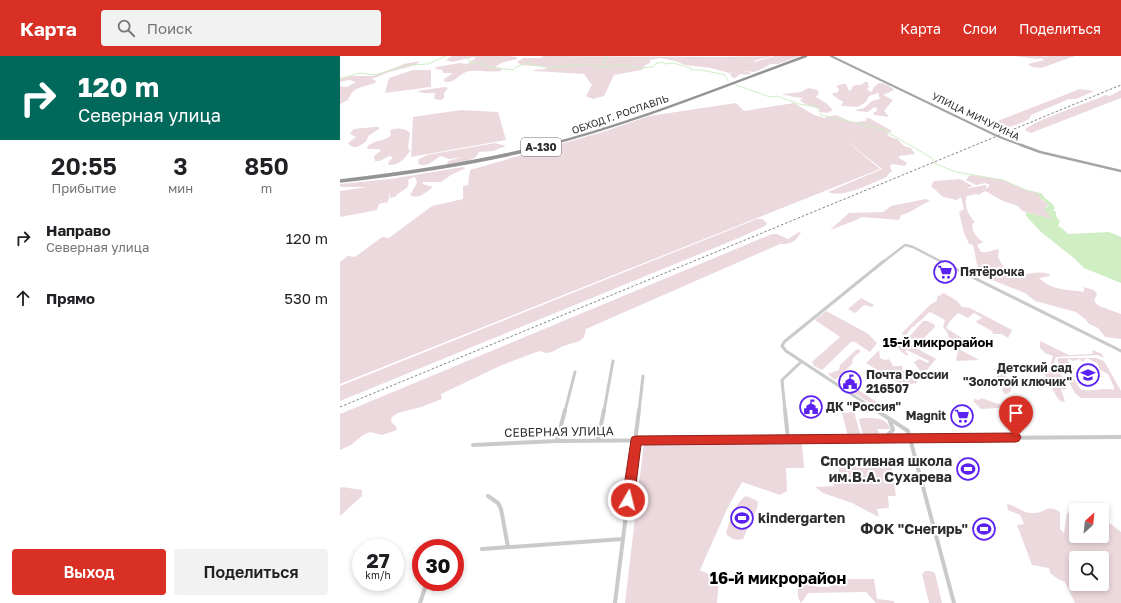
<!DOCTYPE html>
<html lang="ru">
<meta charset="utf-8">
<style>
:root{--surface:#fff;--page:#f2f2f2;--text:#202124;--muted:#757577;--accent:#d93025}
body{margin:0;font-family:"Golos Text",sans-serif;background:var(--page);color:var(--text);height:100vh;display:flex;flex-direction:column;font-size:15px;white-space:nowrap}
*{box-sizing:border-box;margin:0}
p{font-size:13px;color:var(--muted)}
.icon{flex:none;width:22px;height:22px;fill:none;stroke:currentColor;stroke-width:2;stroke-linecap:round;stroke-linejoin:round}
.map{position:relative;flex:1;overflow:hidden}
.sheet{display:flex;flex-direction:column;background:var(--surface);width:340px}
.sheet>*{flex:none}
.top-card{background:#00695c;color:#fff;overflow:hidden}
.needle{width:26px;rotate:27deg}
.tools{position:absolute;left:729px;top:447px;display:grid;gap:8px}
.tools a{display:grid;place-items:center;width:40px;height:40px;border-radius:4px;background:var(--surface);box-shadow:0 2px 6px #0003;font-size:20px}
.speed{position:absolute;left:12px;top:483px;display:flex;gap:8px;font-size:20px;font-weight:700;text-align:center}
.speed>*{display:grid;place-content:center;width:52px;height:52px;border-radius:50%;background:var(--surface);box-shadow:0 2px 6px #0003;line-height:1}
.speed small{font-size:10px;font-weight:400}
.speed .limit{border:6px solid #d22;background:#fff;color:#111}
.pin{position:absolute;display:grid;place-items:center;width:34px;height:34px;color:#fff;margin:-41px -17px;border-radius:50% 50% 50% 0;rotate:-45deg;box-shadow:0 0 4px #0007}
.pin .icon{rotate:45deg}
.me{position:absolute;width:44px;margin:-22px;rotate:8deg;stroke-linejoin:round;filter:drop-shadow(0 0 3px #0008)}
.turn{display:flex;align-items:center;gap:14px;height:84px;padding:0 12px;font-size:18px}
.turn .icon{width:52px;height:52px;stroke-width:2.5}
.turn b{display:block;font-size:28px;line-height:34px}
.eta{display:flex;justify-content:space-evenly;align-items:center;height:68px;text-align:center}
.eta b{font-size:24px;font-weight:600;line-height:28px}
.cta{display:flex;gap:8px;margin-top:auto;padding:8px 12px}
.cta a{flex:1;height:46px;border-radius:4px;background:var(--accent);color:#fff;font-size:16px;font-weight:600;line-height:46px;text-align:center}
.cta a+a{background:var(--page);color:var(--text)}
ul{padding:0;list-style:none}
li{display:flex;align-items:center;gap:12px;height:60px;padding:0 12px}
li div{flex:1}
li b{display:block;font-size:15px}
li em{font-style:normal}
header{display:flex;align-items:center;gap:24px;box-sizing:border-box;height:56px;padding:0 20px;background:var(--accent);color:#fff}
header strong{font-size:19px}
nav{display:flex;gap:22px;margin-inline-start:auto;font-size:14px}
.search{width:280px;height:36px;background:var(--page);display:flex;align-items:center;gap:10px;box-sizing:border-box;padding:0 14px;border-radius:4px;color:var(--muted);font-size:15px}
main{display:flex;flex:1;min-height:0}
.map>svg:first-child{display:block}
.green{fill:#ecd9dd;fill-rule:evenodd}
.water{fill:#cfeec4}
.lines{fill:none;stroke-linecap:round;stroke-linejoin:round}
.stream{stroke:#cfeec4;stroke-width:1}
.minor-far2{stroke:#cacaca;stroke-width:2.5}
.minor-far1{stroke:#cacaca;stroke-width:3}
.minor{stroke:#cacaca;stroke-width:4}
.major-far1{stroke:#a5a5a5;stroke-width:2}
.major{stroke:#a5a5a5;stroke-width:2.5}
.highway-far1{stroke:#949494;stroke-width:2.5}
.highway{stroke:#949494;stroke-width:3.5}
.rail{stroke:#828282;stroke-width:1;stroke-dasharray:2.5 2;stroke-linecap:butt}
.major-bridge{stroke:#a5a5a5;stroke-width:2}
.route{fill:#d93025;stroke:#8d1f18}
.labels{text-anchor:middle;stroke-width:4;stroke-linejoin:round;paint-order:stroke}
.far-street-label{font-size:10px;fill:#2d2d2d;stroke:#fff}
.shield{fill:#fff;stroke:#6c6c6c;stroke-width:1}
.shield-label{font-size:11px;font-weight:bold;fill:#2d2d2d}
.poi-label{font-size:12px;font-weight:bold;fill:#2d2d2d;stroke:#fff;text-anchor:start}
.street-label{font-size:12px;fill:#2d2d2d;stroke:#fff}
.neighbourhood-label{font-size:13px;font-weight:bold;fill:#000;stroke:#fff}
.near-poi-label{font-size:14px;font-weight:bold;fill:#2d2d2d;stroke:#fff;text-anchor:end}
.near-neighbourhood-label{font-size:16px;font-weight:bold;fill:#000;stroke:#fff}
</style>
<header>
<strong>Карта</strong>
<div class="search"><svg class="icon" aria-label="search" viewBox="0 0 24 24"><circle cx="10" cy="10" r="6"/><path d="M15 15l6 6"/></svg>Поиск</div>
<nav><a>Карта</a><a>Слои</a><a>Поделиться</a></nav>
</header>
<main>
<section class="sheet">
<div class="top-card">
<div class="turn"><svg class="icon" aria-label="right" viewBox="0 0 24 24"><path d="M7 20v-9h11M14 6l5 5-5 5"/></svg><div><b>120 m</b>Северная улица</div></div>
</div>
<div class="eta">
<div><b>20:55</b><p>Прибытие</p></div>
<div><b>3</b><p>мин</p></div>
<div><b>850</b><p>m</p></div>
</div>
<ul>
<li><svg class="icon" aria-label="right" viewBox="0 0 24 24"><path d="M7 20v-9h11M14 6l5 5-5 5"/></svg><div><b>Направо</b><p>Северная улица</p></div><em>120 m</em></li>
<li><svg class="icon" aria-label="ahead" viewBox="0 0 24 24"><path d="M12 20V5M6 11l6-6 6 6"/></svg><div><b>Прямо</b></div><em>530 m</em></li>
</ul>
<div class="cta"><a>Выход</a><a>Поделиться</a></div>
</section>
<div class="map">
<svg width="781" height="547" viewBox="0 0 781 547">
<rect width="100%" height="100%" fill="#fff"/>
<!-- green -->
<g class="green">
<path d="M112,0H169L176,1L178,3C170,5 162,5 155,11L162,13L161,15C149,17 137,13 126,16C118,19 113,29 104,25V23L112,18L111,17H103L102,14L95,13L96,11L120,7L127,8L136,2L134,1L112,6L106,4Z"/>
<path d="M203,0L381,1L432,0L413,5L414,6L435,0H460L438,8H430L424,12L414,16L403,15L412,17L407,19L401,18L395,22H392L390,17L401,14L389,17L371,12L345,9L335,5L321,2L310,4V7L305,9L303,13L301,14L274,19L264,40L253,43L246,40L252,29L244,18L194,15V14L205,13L209,11L182,9L177,6L183,2H201Z"/>
<path d="M674,0H702L709,2L705,0H735L701,12L692,11L688,8L704,4L702,2L698,3Z"/>
<path d="M80,5L76,9L49,16L32,23L36,25L35,27C22,32 13,30 8,44L0,48V30L7,31L16,26L9,24L0,26V22L9,20H33L64,8Z"/>
<path d="M73,14H91V31L45,37L49,22Z"/>
<path d="M525,26H528V29L529,30L527,34L532,36L533,32L539,27C545,27 550,30 554,34L543,39L553,44L544,55L549,61L534,59L533,57L537,55L536,51L533,52L528,56L517,55L515,54L524,52L532,45L540,43L538,37L529,40L526,46L518,51L501,50L503,46L491,38L498,36L499,33L496,30L503,28H506L509,35L511,34L513,30L523,28V27Z"/>
<path d="M105,31L108,32L104,37V42L101,44L94,43L95,37H83L77,35Z"/>
<path d="M468,32L477,34L479,37L476,41L486,47L493,54L487,57L480,56L479,53C471,50 465,49 460,44L463,42L454,41L442,38L461,36Z"/>
<path d="M740,33L754,35L736,43H729L691,59L689,63C680,68 666,73 655,73L657,69V67L660,64Z"/>
<path d="M781,34V42L691,77L685,74C690,66 753,45 766,39L770,40Z"/>
<path d="M396,47L404,55L454,47L476,60H479L484,62L496,59C507,64 514,69 527,64L526,62H529L552,75L547,78L550,81L557,83L564,90L571,92L575,98L559,100V102L567,107L565,110L552,108L550,110L552,116L549,117L547,121C532,127 502,143 488,136L542,113L503,82L540,113L0,328V206L8,200L15,201L42,181L49,182L92,150L123,143V130L128,129L130,114L266,75L309,60Z"/>
<path d="M121,54L158,56L166,84L71,101L73,61Z"/>
<path d="M34,71H39V73L28,80L27,84C21,90 14,95 8,87L16,81L10,78L11,76L14,73Z"/>
<path d="M53,73C60,72 65,72 70,77L68,91L70,95C64,103 60,109 49,109L48,107L53,101L49,100L40,105H35L34,100L41,95L39,93H28L27,91C34,83 45,86 51,79L50,75Z"/>
<path d="M155,87L166,90L153,95L139,96L136,101L128,105L107,108L108,105L123,101L109,103L101,100C94,103 88,113 78,108L79,103L87,99Z"/>
<path d="M123,111L126,112L111,119L101,126H82L83,128L93,131C86,136 79,144 70,139L77,127L76,123L74,121L68,124C71,134 60,134 55,141L50,142V136L48,146L39,148L37,154L0,161V135L27,131H0V128L50,123Z"/>
<path d="M632,119L663,124L686,134L702,138L699,139L702,144L709,149L705,151L712,163L686,156L681,154L678,150L663,145L645,135L639,139L636,138L627,140C623,148 629,160 635,166L632,168C632,176 637,182 643,186L637,189L641,196H647L658,193L659,196L658,201C673,233 685,211 709,218L710,220L699,222C712,235 727,233 744,236V231L754,234L757,238L754,245L759,250L781,258V283L765,281L758,272L749,268L745,263L736,256L695,245L685,237L644,221L643,218L644,215L638,213L633,189L629,188L624,177L619,156L624,153L621,141L617,144L603,141L591,130L594,125L620,123L633,130L625,133L645,129L647,130L645,134L650,129L645,127L636,129L626,124L629,120Z"/>
<path d="M586,143L590,145C579,149 572,157 561,159L559,164L522,161L514,165L490,174L509,157L543,156L551,150Z"/>
<path d="M417,163H422L427,167L425,170L401,181L0,345V330Z"/>
<path d="M459,176H461C455,186 452,188 440,188L246,273L244,281L240,285L223,290L212,296L206,297L200,295L194,297L162,309L101,338L102,343L81,351L58,357L52,361L51,366L56,370L57,374L42,379L30,376L23,379L11,389L0,394V358L432,178H437L448,183Z"/>
<path d="M604,237L617,245L622,251L630,252L672,274L668,282L662,278H653L652,275L637,267L636,265L642,262L641,261L634,257L628,262L618,257L609,266V267L606,272L622,282L617,292L639,304L617,305L616,302L618,297L613,293L607,276L603,271L605,264L590,256C584,260 581,266 575,268L576,270L572,271L565,280L562,278V277L591,248L597,245V241Z"/>
<path d="M521,242L534,249L532,251L524,249L515,257L508,253Z"/>
<path d="M486,255L527,277L537,287L530,296L515,286H511L482,314L474,310L472,306L500,281L475,264Z"/>
<path d="M583,265H588L595,269V271L579,287L569,281Z"/>
<path d="M556,283H560L596,303L576,327C558,332 541,316 526,307L539,294L540,302L545,304L549,303L553,310H562V314L567,317L573,315L576,316L578,314L581,316L574,306L579,303L588,307L589,305L567,294L565,295L568,298V300C561,297 558,291 552,286Z"/>
<path d="M700,285L729,299L752,298L753,294L762,298L764,302L758,299L716,301L714,306L728,332L723,334L720,330L725,345L722,346L718,343L700,310L703,306L708,307L719,328L710,309L713,300L705,297L700,292Z"/>
<path d="M517,293L521,295L513,302L512,308L495,324L488,318L499,314L500,309Z"/>
<path d="M719,302H756L764,305L781,335V342H741L735,337L723,316L725,313L729,314L740,333C751,337 762,331 774,334V331L768,318L760,314L757,307L746,302L743,306L740,303L733,305L730,303L727,304L734,312L733,314L726,311L721,313L717,304Z"/>
<path d="M659,311L671,329V335L667,338H664L655,316L654,313Z"/>
<path d="M513,330L547,353L544,355L510,335L508,331Z"/>
<path d="M641,342L667,351L663,348L665,345L671,348L673,351L641,353L634,346V343L640,344Z"/>
<path d="M514,356L521,380L508,381L502,357Z"/>
<path d="M523,362C534,362 547,361 550,373H537L541,380H523L519,363Z"/>
<path d="M304,386L462,388L464,412H446L447,435L440,439L402,426L388,451L360,514L379,523L377,547H285Z"/>
<path d="M504,404L550,405L551,407L556,440H548L549,452L537,453L539,461L512,447L483,437L475,431L494,430L493,425L495,421L499,419C499,412 498,408 504,404Z"/>
<path d="M2,431L22,434V440L0,460V432Z"/>
<path d="M406,440L416,444L418,447L417,452L403,483C395,485 390,483 386,477C389,466 396,445 406,440Z"/>
<path d="M667,448C677,450 683,458 695,457C707,456 707,448 720,456V473L724,477L727,457L736,455V480H762V461L781,476V547H735L725,526L718,523L710,517L709,512L692,509L677,469L684,468L680,459L668,454ZM736,502H762V528H736Z"/>
<path d="M585,515H591L595,517L602,547H589L582,518Z"/>
<path d="M475,521L477,531H490L491,523H534L537,543L554,545V547H536L526,536L468,537L461,547C452,532 463,527 475,521Z"/>
</g>
<!-- water -->
<path class="water" d="M699,138H702C705,144 713,146 715,152L713,154L716,156V160L720,165L718,170L723,173L728,178L769,176L781,181V227L744,212L735,203L701,176L686,160V156L712,163L704,153L709,149L699,141Z"/>
<g class="lines">
<!-- stream -->
<g class="stream">
<path d="M127,0L130,6L143,8V10L173,14L176,11L187,7L208,12L246,8L261,11L283,9L299,12L313,11L315,8L322,6L325,8L333,7L351,12V14H362L385,19L388,25"/>
<path d="M263,8L267,0"/>
<path d="M0,23L20,17L34,19L70,9L88,8L106,0"/>
<path d="M396,29L430,41L437,40L459,48L478,51L481,59L542,73L592,102L594,107L616,116L663,124L686,134L702,138"/>
</g>
<!-- minor-far2 -->
<path class="minor-far2" d="M543,206L565,189L573,191L602,206"/>
<!-- minor-far1 -->
<g class="minor-far1">
<path d="M600,205L781,295"/>
<path d="M225,355L235,316"/>
<path d="M264,355L273,305"/>
<path d="M299,355L303,320"/>
<path d="M445,355L442,324L461,306"/>
<path d="M537,355L446,295L442,290L444,286L544,205"/>
</g>
<!-- minor -->
<g class="minor">
<path d="M445,354L448,383"/>
<path d="M536,354L568,375L614,547"/>
<path d="M544,382L553,374L550,365"/>
<path d="M258,384L264,354"/>
<path d="M217,385L225,354"/>
<path d="M133,389L217,385L781,381"/>
<path d="M148,440L158,447L161,453L168,491"/>
<path d="M142,493L283,483"/>
<path d="M80,547L87,526"/>
<path d="M275,547L299,354"/>
</g>
<!-- major-far1 -->
<g class="major-far1">
<path d="M491,0L653,78"/>
<path d="M662,82L684,90"/>
</g>
<!-- major -->
<path class="major" d="M681,89L700,96L781,115"/>
<!-- highway-far1 -->
<path class="highway-far1" d="M204,90C294,67 379,32 466,0"/>
<!-- highway -->
<path class="highway" d="M0,125C70,117 140,107 208,89"/>
<!-- rail -->
<path class="rail" d="M0,351L781,29"/>
<!-- major-bridge -->
<path class="major-bridge" d="M653,78L662,82"/>
</g>
<!-- route -->
<path class="route" d="M676,377L679,378L681,381L679,385L676,386L301,389L294,444L292,448L288,449L284,448L282,444L291,384L292,381L296,380Z"/>
<!-- icons -->
<defs>
<g id="supermarket-ring" transform="scale(1.15)"><circle r="9.5" fill="#fff" stroke="#5c22f2" stroke-width="1.5"/><path d="M-6-5.5h2.5l.6 2H6L4.5 2H-2.5L-4.4-4H-6ZM-1.5 3.2a1.3 1.3 0 1 0 .1 0ZM3 3.2a1.3 1.3 0 1 0 .1 0Z" fill="#5c22f2"/></g>
<g id="school-ring" transform="scale(1.15)"><circle r="9.5" fill="#fff" stroke="#5c22f2" stroke-width="1.5"/><path d="M0-5L7-2L0 1L-7-2ZM-4 1L0 2.5L4 1V4Q0 6-4 4Z" fill="#5c22f2"/></g>
<g id="civic-ring" transform="scale(1.15)"><circle r="9.5" fill="#fff" stroke="#5c22f2" stroke-width="1.5"/><path d="M-.6-6.5H3V-4.5H.6V-3L4-1V1h2V6H-6V1h2V-1L-.6-3ZM-1.2 2.5V6h2.4V2.5Z" fill="#5c22f2"/></g>
<g id="stadium-ring" transform="scale(1.15)"><circle r="9.5" fill="#fff" stroke="#5c22f2" stroke-width="1.5"/><path d="M0-5a6.5 5 0 1 0 0 10a6.5 5 0 1 0 0-10ZM-3.5-1.8h7v3.6h-7Z" fill="#5c22f2"/></g>
</defs>
<g fill-rule="evenodd">
<use href="#supermarket-ring" x="605" y="216"/>
<use href="#school-ring" x="748" y="319"/>
<use href="#civic-ring" x="510" y="326"/>
<use href="#civic-ring" x="471" y="351"/>
<use href="#supermarket-ring" x="622" y="360"/>
<use href="#stadium-ring" x="628" y="413"/>
<use href="#stadium-ring" x="402" y="462"/>
<use href="#stadium-ring" x="644" y="473"/>
</g>
<g class="labels">
<!-- far-street labels -->
<g class="far-street-label">
<text transform="translate(280 58) rotate(-19)" y="4">ОБХОД Г. РОСЛАВЛЬ</text>
<text transform="translate(636 60) rotate(26)" y="4">УЛИЦА МИЧУРИНА</text>
</g>
<!-- shield labels -->
<rect class="shield" x="181" y="82" width="40" height="18" rx="3"/>
<g class="shield-label">
<text x="201" y="95">А-130</text>
</g>
<!-- poi labels -->
<g class="poi-label">
<text x="620" y="220">Пятёрочка</text>
<text x="732" y="316" text-anchor="end">Детский сад<tspan x="732" dy="14">"Золотой ключик"</tspan></text>
<text x="526" y="323">Почта России<tspan x="526" dy="14">216507</tspan></text>
<text x="486" y="355">ДК "Россия"</text>
<text x="606" y="364" text-anchor="end">Magnit</text>
</g>
<!-- street labels -->
<g class="street-label">
<text transform="translate(219 376) rotate(-1)" y="4">СЕВЕРНАЯ УЛИЦА</text>
</g>
<!-- neighbourhood labels -->
<g class="neighbourhood-label">
<text x="598" y="291">15-й микрорайон</text>
</g>
<!-- near-poi labels -->
<g class="near-poi-label">
<text x="612" y="410">Спортивная школа<tspan x="612" dy="16">им.В.А. Сухарева</tspan></text>
<text x="418" y="467" text-anchor="start">kindergarten</text>
<text x="628" y="478">ФОК "Снегирь"</text>
</g>
<!-- near-neighbourhood labels -->
<g class="near-neighbourhood-label">
<text x="438" y="528">16-й микрорайон</text>
</g>
</g>
</svg>
<div class="tools">
<a><svg class="needle" viewBox="-14 -14 28 28"><path d="M0-13l5 13h-10z" fill="#e53935"/><path d="M0 13l5-13h-10z" fill="#757577"/></svg></a>
<a><svg class="icon" aria-label="search" viewBox="0 0 24 24"><circle cx="10" cy="10" r="6"/><path d="M15 15l6 6"/></svg></a>
</div>
<div class="speed"><div>27<small>km/h</small></div><div class="limit">30</div></div>
<div class="pin" style="left:676px;top:381px;background:#d93025"><svg class="icon" aria-label="arrive" viewBox="0 0 24 24"><path d="M6 21V4h12l-3 4 3 4H6"/></svg></div>
<svg class="me" style="left:288px;top:444px" viewBox="-20 -20 40 40"><circle r="17" fill="#d93025" stroke="#fff" stroke-width="3"/><path d="M0-11L8 9 0 5-8 9z" fill="#fff"/></svg>
</div>
</main>
